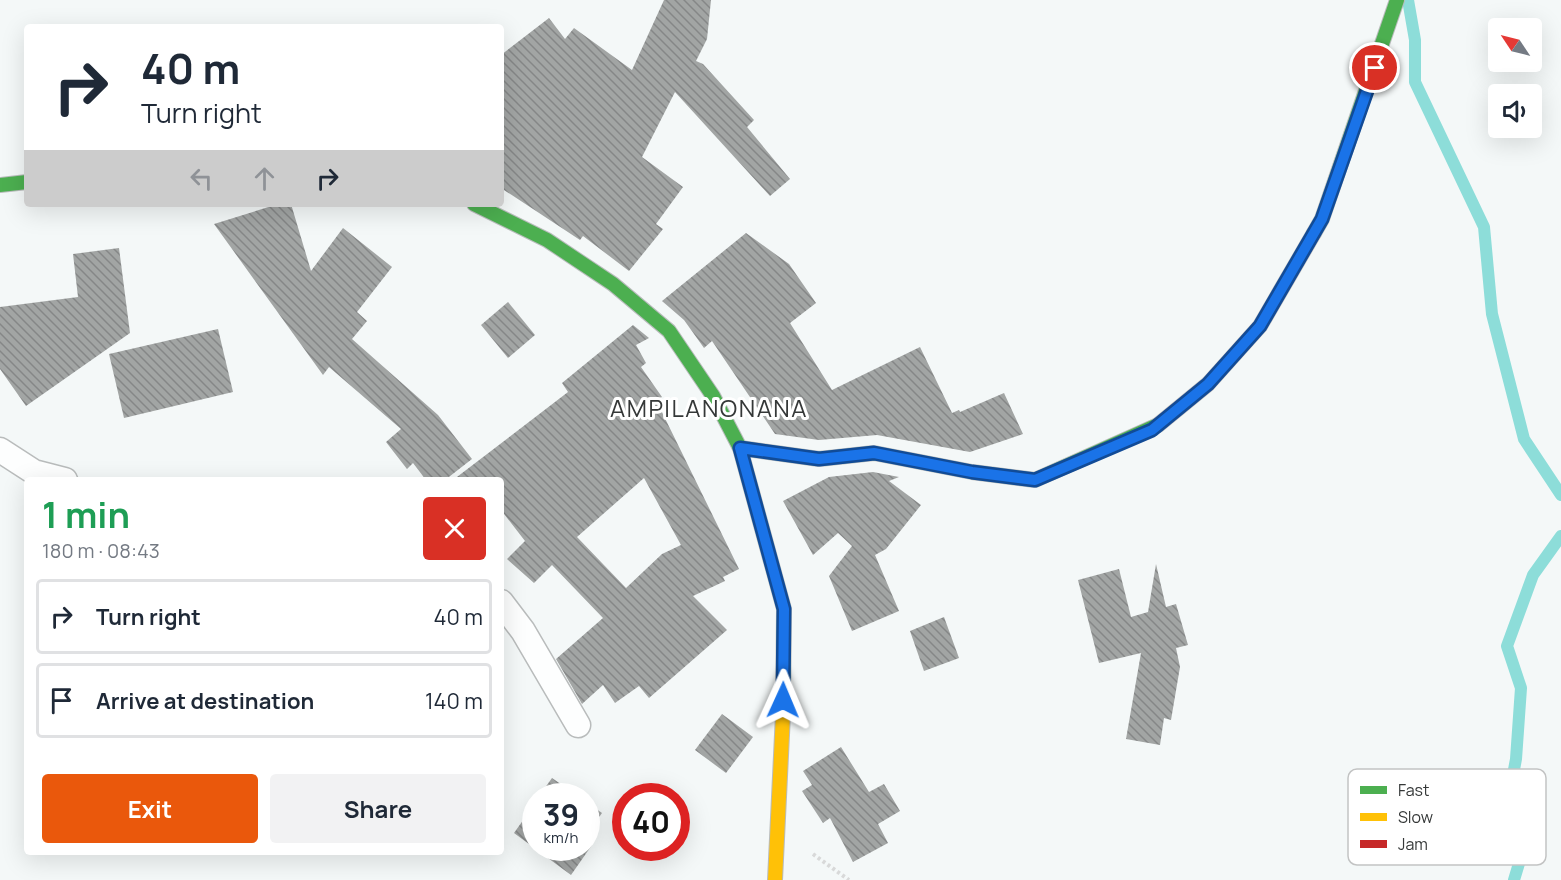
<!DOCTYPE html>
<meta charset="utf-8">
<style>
:root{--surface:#fff;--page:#f2f2f3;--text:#1f2937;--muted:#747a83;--line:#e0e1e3;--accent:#ea580c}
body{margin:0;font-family:Manrope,sans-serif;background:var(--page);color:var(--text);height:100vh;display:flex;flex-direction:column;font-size:22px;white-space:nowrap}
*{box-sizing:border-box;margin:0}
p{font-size:20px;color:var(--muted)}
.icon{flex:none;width:33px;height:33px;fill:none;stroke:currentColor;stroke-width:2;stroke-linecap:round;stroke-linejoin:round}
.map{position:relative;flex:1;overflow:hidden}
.drawer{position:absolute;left:24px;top:477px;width:480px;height:378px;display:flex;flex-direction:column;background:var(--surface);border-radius:6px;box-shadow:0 6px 24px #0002}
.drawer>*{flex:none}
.guide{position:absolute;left:24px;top:24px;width:480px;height:183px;border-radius:6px;box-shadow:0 6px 24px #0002;background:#fff;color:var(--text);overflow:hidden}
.needle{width:39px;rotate:305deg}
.buttons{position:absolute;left:1488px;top:18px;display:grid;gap:12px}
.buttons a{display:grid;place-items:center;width:54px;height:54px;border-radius:6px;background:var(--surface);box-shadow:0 6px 24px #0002;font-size:30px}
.speed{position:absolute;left:522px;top:783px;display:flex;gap:12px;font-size:30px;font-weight:700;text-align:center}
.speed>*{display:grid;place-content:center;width:78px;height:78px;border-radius:50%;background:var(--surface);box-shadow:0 6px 24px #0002;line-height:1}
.speed small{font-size:15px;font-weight:400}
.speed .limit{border:9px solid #d22;background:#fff;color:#111}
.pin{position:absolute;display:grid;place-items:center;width:51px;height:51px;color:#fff;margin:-26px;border:3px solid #fff;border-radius:50%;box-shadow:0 2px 6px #0007}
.me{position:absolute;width:66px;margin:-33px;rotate:1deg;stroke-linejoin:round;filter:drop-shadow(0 0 4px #0008)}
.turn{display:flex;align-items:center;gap:21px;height:126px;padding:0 18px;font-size:27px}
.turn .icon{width:78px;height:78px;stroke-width:2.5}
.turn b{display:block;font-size:42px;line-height:51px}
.lanes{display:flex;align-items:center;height:57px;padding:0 18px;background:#0003;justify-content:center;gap:30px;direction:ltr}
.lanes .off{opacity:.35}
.round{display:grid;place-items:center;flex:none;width:63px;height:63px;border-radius:6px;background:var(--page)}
.overview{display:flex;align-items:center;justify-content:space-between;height:102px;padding:0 18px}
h1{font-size:36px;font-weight:700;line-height:45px;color:#1e9e55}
.cta{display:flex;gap:12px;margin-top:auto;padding:12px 18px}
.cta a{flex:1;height:69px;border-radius:6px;background:var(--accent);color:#fff;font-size:24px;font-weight:700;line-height:69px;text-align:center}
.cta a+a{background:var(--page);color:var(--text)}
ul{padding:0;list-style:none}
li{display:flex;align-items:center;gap:18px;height:75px;margin:0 12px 9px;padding:0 6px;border:3px solid var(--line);border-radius:6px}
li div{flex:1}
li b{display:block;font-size:22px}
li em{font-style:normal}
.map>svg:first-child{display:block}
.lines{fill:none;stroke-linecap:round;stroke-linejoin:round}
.stream{stroke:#8dddd9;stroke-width:12}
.building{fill:url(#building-back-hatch);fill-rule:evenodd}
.lane-casing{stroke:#b9bcbc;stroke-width:27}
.fast-casing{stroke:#b9bcbc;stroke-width:16}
.slow-casing{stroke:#b9bcbc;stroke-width:16}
.jam-casing{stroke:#b9bcbc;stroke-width:16}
.path{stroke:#d8d9d9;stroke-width:4;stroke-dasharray:3 3;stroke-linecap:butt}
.lane{stroke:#fdfefe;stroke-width:24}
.fast{stroke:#4caf50;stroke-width:14}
.slow{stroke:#ffc107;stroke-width:14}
.jam{stroke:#c62828;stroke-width:14}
.route-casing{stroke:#114b97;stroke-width:15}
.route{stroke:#1a73e8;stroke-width:10}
.labels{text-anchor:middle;stroke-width:6;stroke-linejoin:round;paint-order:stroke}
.quarter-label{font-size:24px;letter-spacing:1.5px;fill:#353838;stroke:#fff}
.key{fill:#fff;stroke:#c2c3c3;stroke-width:1.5}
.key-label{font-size:16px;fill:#353838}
</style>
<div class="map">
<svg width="1561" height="880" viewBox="0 0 1561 880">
<defs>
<pattern id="building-back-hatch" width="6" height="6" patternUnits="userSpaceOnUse" patternTransform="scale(1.5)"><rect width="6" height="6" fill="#a2a5a4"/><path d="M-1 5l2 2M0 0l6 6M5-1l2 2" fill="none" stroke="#858787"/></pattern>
</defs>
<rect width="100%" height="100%" fill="#f4f8f8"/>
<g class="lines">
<!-- stream -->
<g class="stream">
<path d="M1408,0L1415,40V82L1484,227L1492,314L1524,439L1561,495"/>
<path d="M1514,880L1529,830L1510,791L1516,759L1521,688L1507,646L1533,575L1561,536"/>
</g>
</g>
<!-- building -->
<g class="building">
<path d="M664,0H711L707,39L696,61L703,64L754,120L747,127L790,179L770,196L675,92L642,157L683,187L656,224L663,229L629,271L583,236L580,240L501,188V55L549,18L565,39L574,28L632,70Z"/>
<path d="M278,204H291L311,271L343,228L392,267L357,312L367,321L352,339L438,415L472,459L445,480H426L413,463L407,469L386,442L401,429L329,367L323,375L214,224Z"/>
<path d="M746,233L789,264L816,303L790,323L832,390L920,347L952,413L959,410L960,412L1004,393L1023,434L970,452L877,435L819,440L775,434L712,341L704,348L684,320L662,301Z"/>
<path d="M119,248L130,333L26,406L0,369V307L78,297L73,254Z"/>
<path d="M508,302L535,335L508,358L481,325Z"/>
<path d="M633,325L649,338L636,345L646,363L641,367L662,397L656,400L739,569L723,577L725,581L693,596L727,630L649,698L639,686L615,703L603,685L582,704L556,659L603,618L552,565L534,583L507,559L525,541L501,510V480H453L568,392L562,383ZM644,478L681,545L662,554L626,588L577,537Z"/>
<path d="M218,329L233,392L124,418L109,354Z"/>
<path d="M873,472L899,477L889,481L921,505L886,549L875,555L899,611L852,631L829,576L852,546L838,533L813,555L783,501L829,477Z"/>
<path d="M1156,564L1166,607L1176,604L1188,645L1176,648L1180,667L1171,720L1164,718L1160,745L1126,739L1141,653L1099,663L1078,580L1119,569L1131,617L1148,612Z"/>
<path d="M944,617L959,658L924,671L910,631Z"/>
<path d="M722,714L753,737L726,773L695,750Z"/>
<path d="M841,747L869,792L884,784L900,811L878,824L888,843L853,862L830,818L823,823L802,791L812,785L803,771Z"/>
<path d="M552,778L578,796H539Z"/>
<path d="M536,802V848H586V841L592,845L571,875L514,833Z"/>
<path d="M586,802L602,813L586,835Z"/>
</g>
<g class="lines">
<!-- lane casing -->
<g class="lane-casing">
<g id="lane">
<path d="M0,450L34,472L65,480"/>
<path d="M501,602L523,631L578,725"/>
</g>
</g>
<!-- fast casing -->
<g class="fast-casing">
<g id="fast">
<path d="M0,185L27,182"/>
<path d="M474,204L547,240L613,284L669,331L713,396L740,448L784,609L783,714"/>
<path d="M1314,233L1322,219L1397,0"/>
<path d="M740,448L819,459L874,453L972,472L1035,480L1158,425"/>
</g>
</g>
<!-- slow casing -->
<g class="slow-casing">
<path id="slow" d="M775,880L783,714"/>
</g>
<!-- jam casing -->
<g class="jam-casing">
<path id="jam" d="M1158,425L1208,384L1260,326L1314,233"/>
</g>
<!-- path -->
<path class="path" d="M813,854L849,880"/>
<!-- lane -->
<use href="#lane" class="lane"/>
<!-- fast -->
<use href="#fast" class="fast"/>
<!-- slow -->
<use href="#slow" class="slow"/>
<!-- jam -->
<use href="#jam" class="jam"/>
</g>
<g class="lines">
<!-- route casing -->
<g class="route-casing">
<path id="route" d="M783,700L784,609L740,448L819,459L874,453L972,472L1035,480L1152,430L1208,384L1260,326L1322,219L1375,68"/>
</g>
<!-- route -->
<use href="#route" class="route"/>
</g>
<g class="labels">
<!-- quarter labels -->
<g class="quarter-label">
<text x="709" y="417">AMPILANONANA</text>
</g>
</g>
<!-- legend -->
<rect x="1348" y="769" width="198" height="96" rx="9" class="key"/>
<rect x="1360" y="786" width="27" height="8" fill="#4caf50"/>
<rect x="1360" y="813" width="27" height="8" fill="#ffc107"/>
<rect x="1360" y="840" width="27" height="8" fill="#c62828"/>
<g class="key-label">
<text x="1398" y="796">Fast</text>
<text x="1398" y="823">Slow</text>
<text x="1398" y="850">Jam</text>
</g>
</svg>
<div class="buttons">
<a><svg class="needle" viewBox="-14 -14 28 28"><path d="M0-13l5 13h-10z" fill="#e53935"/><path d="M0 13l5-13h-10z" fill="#747a83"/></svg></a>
<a><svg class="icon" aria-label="sound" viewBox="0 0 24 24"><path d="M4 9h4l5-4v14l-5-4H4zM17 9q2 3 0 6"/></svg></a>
</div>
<div class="speed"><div>39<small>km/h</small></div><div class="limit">40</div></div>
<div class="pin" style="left:1375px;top:68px;background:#d93025"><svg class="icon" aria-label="arrive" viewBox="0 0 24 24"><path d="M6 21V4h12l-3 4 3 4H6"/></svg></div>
<svg class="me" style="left:783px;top:700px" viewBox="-20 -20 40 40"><path d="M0-17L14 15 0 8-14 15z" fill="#1a73e8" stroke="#fff" stroke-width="4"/></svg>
<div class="guide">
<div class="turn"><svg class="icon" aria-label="right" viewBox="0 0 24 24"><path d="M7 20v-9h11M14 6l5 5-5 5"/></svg><div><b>40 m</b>Turn right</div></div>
<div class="lanes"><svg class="icon off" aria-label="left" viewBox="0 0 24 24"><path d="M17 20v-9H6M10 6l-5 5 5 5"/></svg><svg class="icon off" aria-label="ahead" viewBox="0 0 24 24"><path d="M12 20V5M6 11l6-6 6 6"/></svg><svg class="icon" aria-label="right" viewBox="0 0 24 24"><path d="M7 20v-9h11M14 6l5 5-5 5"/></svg></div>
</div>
<section class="drawer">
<div class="overview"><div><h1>1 min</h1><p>180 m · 08:43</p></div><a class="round" style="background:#d93025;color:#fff"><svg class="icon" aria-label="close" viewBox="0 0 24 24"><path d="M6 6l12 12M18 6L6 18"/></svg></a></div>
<ul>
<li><svg class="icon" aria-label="right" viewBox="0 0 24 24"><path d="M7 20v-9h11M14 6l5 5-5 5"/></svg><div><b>Turn right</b></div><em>40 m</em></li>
<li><svg class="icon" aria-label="arrive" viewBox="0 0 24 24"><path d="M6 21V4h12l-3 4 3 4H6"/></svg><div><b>Arrive at destination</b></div><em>140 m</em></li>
</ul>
<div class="cta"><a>Exit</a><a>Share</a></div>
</section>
</div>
